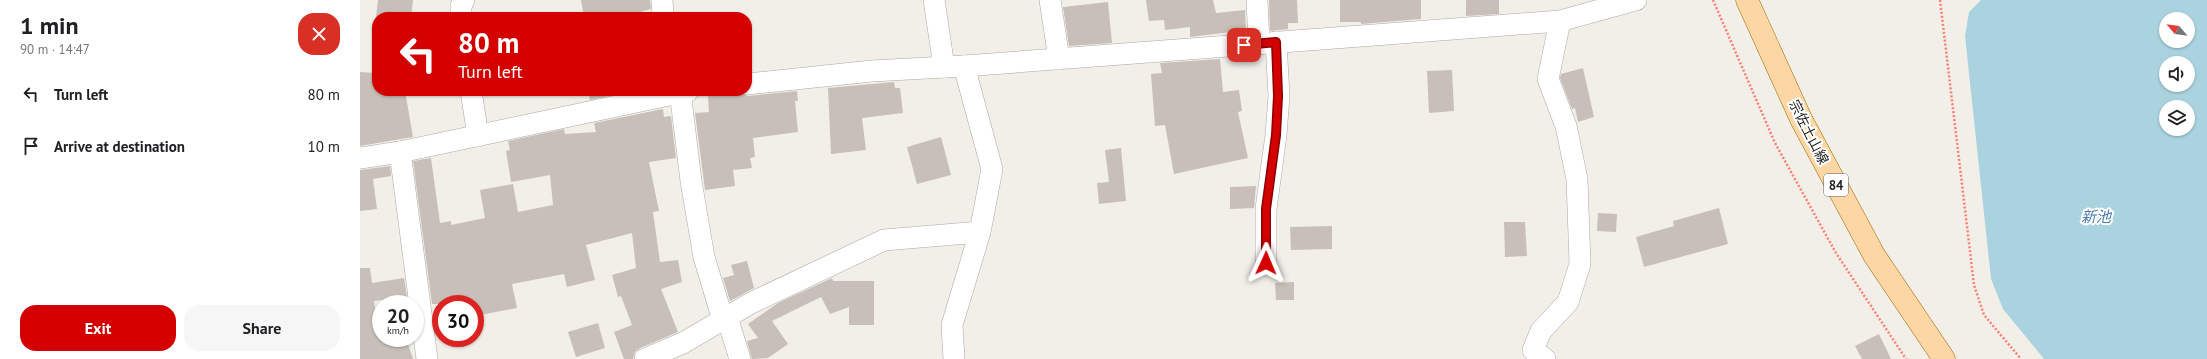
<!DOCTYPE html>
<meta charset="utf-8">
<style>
:root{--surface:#fff;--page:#f6f6f6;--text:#202124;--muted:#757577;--accent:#d40000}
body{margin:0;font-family:"PT Sans","Noto Sans JP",sans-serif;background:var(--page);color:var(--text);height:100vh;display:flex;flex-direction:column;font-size:15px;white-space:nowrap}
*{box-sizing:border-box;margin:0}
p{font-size:13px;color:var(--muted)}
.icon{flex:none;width:22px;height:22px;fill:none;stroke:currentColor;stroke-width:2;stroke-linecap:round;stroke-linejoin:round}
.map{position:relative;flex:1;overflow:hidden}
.panel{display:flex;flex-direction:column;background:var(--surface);width:360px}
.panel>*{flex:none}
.banner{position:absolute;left:12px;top:12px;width:380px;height:84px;border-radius:16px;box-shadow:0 1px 3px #0004;background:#d40000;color:#fff;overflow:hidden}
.needle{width:26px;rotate:299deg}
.buttons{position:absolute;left:1799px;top:12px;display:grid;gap:8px}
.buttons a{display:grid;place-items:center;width:36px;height:36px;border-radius:50%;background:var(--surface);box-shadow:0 1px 3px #0004;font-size:20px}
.speed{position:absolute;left:12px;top:295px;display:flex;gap:8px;font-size:20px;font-weight:700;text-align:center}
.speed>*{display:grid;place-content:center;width:52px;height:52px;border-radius:50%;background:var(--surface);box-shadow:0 1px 3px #0004;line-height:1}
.speed small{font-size:10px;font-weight:400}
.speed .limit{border:6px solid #d22;background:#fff;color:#111}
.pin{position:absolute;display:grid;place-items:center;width:34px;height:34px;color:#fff;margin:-17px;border-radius:8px;box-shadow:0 2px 6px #0006}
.me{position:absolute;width:44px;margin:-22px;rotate:1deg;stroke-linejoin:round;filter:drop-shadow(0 0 3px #0008)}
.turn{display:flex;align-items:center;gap:14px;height:84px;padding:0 20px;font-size:18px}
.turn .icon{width:52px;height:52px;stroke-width:2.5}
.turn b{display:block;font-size:28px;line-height:34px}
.round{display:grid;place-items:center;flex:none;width:42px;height:42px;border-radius:16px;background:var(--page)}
.overview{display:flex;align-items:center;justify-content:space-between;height:68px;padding:0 20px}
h1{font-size:24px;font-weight:600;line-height:30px}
.button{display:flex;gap:8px;margin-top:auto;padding:8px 20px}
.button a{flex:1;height:46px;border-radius:16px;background:var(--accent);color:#fff;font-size:16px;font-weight:600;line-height:46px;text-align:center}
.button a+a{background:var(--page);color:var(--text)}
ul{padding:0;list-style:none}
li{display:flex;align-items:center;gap:12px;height:52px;padding:0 20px}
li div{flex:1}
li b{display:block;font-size:15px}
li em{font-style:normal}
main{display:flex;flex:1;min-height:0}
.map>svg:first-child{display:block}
.water{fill:#aad3df;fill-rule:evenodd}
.building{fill:#c7bfb8}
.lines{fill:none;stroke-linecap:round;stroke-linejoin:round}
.minor-casing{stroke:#a9a9a9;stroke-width:22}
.major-casing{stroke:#a06b00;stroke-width:23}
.path{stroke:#fa8072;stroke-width:2.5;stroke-dasharray:2 2;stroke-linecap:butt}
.minor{stroke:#fff;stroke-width:21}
.major{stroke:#fcd6a4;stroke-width:22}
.route-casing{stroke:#8a0000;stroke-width:10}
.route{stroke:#d40000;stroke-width:7}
.labels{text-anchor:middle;stroke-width:4;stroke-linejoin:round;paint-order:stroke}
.shield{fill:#fff;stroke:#646464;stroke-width:1}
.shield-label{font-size:13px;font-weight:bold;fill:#222}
.street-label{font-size:14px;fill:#222;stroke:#fff}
.water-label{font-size:15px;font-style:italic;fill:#4a7aab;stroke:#fff}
</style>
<main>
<section class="panel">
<div class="overview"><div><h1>1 min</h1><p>90 m · 14:47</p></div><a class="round" style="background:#d93025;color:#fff"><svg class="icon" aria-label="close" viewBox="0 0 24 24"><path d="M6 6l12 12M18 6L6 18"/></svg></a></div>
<ul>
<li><svg class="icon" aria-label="left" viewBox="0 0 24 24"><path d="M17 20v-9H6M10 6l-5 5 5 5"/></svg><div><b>Turn left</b></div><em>80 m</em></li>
<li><svg class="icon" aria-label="arrive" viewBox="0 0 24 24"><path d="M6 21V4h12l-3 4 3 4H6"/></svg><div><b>Arrive at destination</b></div><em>10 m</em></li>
</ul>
<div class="button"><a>Exit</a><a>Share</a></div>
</section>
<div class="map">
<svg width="1847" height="359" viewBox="0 0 1847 359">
<rect width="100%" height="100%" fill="#f2efe9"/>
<!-- water -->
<path class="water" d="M1621,0H1847V359H1684L1643,309L1631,279L1605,36L1609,12ZM1806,19H1828V41H1806ZM1806,63H1828V85H1806ZM1806,107H1828V129H1806Z"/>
<!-- building -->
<g class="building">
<path d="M18,0H53L51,17H16Z"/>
<path d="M221,0H290L291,9L261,17H224Z"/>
<path d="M786,0H853L856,13L885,10L886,30L830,37V27L805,30L804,20L789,21Z"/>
<path d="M909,0H937L938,23H928V29L910,31Z"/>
<path d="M980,0H1061V19L1001,24V22H980Z"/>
<path d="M1106,0H1139V14L1106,16Z"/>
<path d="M748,2L752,43L709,46L703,7Z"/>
<path d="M860,59L863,92L879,90L882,111L878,112L888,158L814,174L805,125L795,126L791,74L802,73L800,63Z"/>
<path d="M1223,68L1234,117L1218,122L1215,108L1212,109L1200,78L1201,74Z"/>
<path d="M1092,70L1094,111L1069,113L1067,71Z"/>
<path d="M0,72L17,73V91H45L53,137L0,146Z"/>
<path d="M534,82L535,88H540L543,113L502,118L506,150L471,154L468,88Z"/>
<path d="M228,91H267V92L230,100Z"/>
<path d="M437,91L438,101H435L438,132L393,138L395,157L390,158L392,168L373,170L375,186L345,190L335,113L349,112L348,96L379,93L388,96Z"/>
<path d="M303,109L304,117L311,116L316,158L289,162L299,211L293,212L300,262L318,260L322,282L301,289L318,332L280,348L275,352L273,359H264L254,332L272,325L261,296L258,297L252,275L276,268L272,233L226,245L235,280L207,287L204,274L152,284L157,308L115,316V304H72L53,161L71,158L80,223L91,221V225L125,218L120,190L153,184L158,212L193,205L190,175L151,182L146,151L150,150L148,141L204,129L205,134L236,132L234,123Z"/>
<path d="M581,137L591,175L557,184L547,147Z"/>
<path d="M761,148L766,201L739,204L737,183L749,182L745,150Z"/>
<path d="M30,166L31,176L13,179L17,209L0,211V170Z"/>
<path d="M896,186L894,208L870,209V187Z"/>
<path d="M1359,208L1368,244L1284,267L1276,237L1314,226L1313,221Z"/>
<path d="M1238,213L1257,214L1256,232L1237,231Z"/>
<path d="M1144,222H1165L1167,256L1145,257Z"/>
<path d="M972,226V249L931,250L930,227Z"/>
<path d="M387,261L394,288L370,301L363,278L374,275L371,265Z"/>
<path d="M0,268H10L12,283L44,278L47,297L14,301L19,338H46L53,359H0Z"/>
<path d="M472,278L473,281H514V325H489V307L470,314L461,297L412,321L428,344L408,358L392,359L387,341L398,338L388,324L418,303Z"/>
<path d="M934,282V300H916L915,283Z"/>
<path d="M238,323L245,348L216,357L208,332Z"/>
<path d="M1519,334L1531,359H1502L1495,346Z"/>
</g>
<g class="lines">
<!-- minor casing -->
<g class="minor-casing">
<g id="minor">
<path d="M302,0L303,17"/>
<path d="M574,0L584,67"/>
<path d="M690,0L699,59"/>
<path d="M897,0L899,44"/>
<path d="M101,17V6L104,0"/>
<path d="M387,84L512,71L604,66L1200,21L1276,0"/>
<path d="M111,91L118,136"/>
<path d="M320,91L331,181L344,257L363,320"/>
<path d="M40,152L67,359"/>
<path d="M0,158L40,152L328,91"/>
<path d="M906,263V209L916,135L919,96L916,42"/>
<path d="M367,317L380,359"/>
<path d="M285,359L323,343L391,303L524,240L620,232"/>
<path d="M594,359L592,325L620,232L632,169L604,66"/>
<path d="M1185,359L1173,350L1181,331L1208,302L1220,264L1217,179L1206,126L1188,79L1200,21"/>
</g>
</g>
<!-- major casing -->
<g class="major-casing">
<path id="major" d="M1387,0L1441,119L1514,255L1584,359"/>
</g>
<!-- path -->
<g class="path">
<path d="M1353,0L1415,143L1476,253L1546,359"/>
<path d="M1580,0L1614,285L1624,315L1661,359"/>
</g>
<!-- minor -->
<use href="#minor" class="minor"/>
<!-- major -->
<use href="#major" class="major"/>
</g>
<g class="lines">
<!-- route casing -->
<g class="route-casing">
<path id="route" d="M884,45L916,42L918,96L916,135L906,209V263"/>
</g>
<!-- route -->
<use href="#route" class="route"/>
</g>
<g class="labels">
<!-- shield labels -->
<rect class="shield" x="1464" y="174" width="24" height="22" rx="3"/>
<g class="shield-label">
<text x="1476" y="190">84</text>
</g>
<!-- street labels -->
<g class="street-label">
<text transform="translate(1449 132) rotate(63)" y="5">宗佐土山線</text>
</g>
<!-- water labels -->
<g class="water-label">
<text x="1736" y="222">新池</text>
</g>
</g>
</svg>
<div class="buttons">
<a><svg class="needle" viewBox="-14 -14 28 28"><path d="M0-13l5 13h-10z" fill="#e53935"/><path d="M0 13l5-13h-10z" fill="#757577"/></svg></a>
<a><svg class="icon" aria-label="sound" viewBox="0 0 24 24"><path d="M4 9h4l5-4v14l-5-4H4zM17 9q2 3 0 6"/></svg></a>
<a><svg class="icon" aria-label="layers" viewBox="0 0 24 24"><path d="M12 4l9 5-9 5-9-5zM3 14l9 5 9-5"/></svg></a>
</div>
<div class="speed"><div>20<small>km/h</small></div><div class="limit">30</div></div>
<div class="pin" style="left:884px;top:45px;background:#d93025"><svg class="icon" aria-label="arrive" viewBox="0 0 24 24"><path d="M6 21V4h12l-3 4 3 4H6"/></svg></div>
<svg class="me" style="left:906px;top:263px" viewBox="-20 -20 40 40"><path d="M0-17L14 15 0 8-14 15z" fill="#d40000" stroke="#fff" stroke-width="4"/></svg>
<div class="banner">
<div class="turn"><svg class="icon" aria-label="left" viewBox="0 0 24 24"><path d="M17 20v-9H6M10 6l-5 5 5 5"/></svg><div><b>80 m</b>Turn left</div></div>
</div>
</div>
</main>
